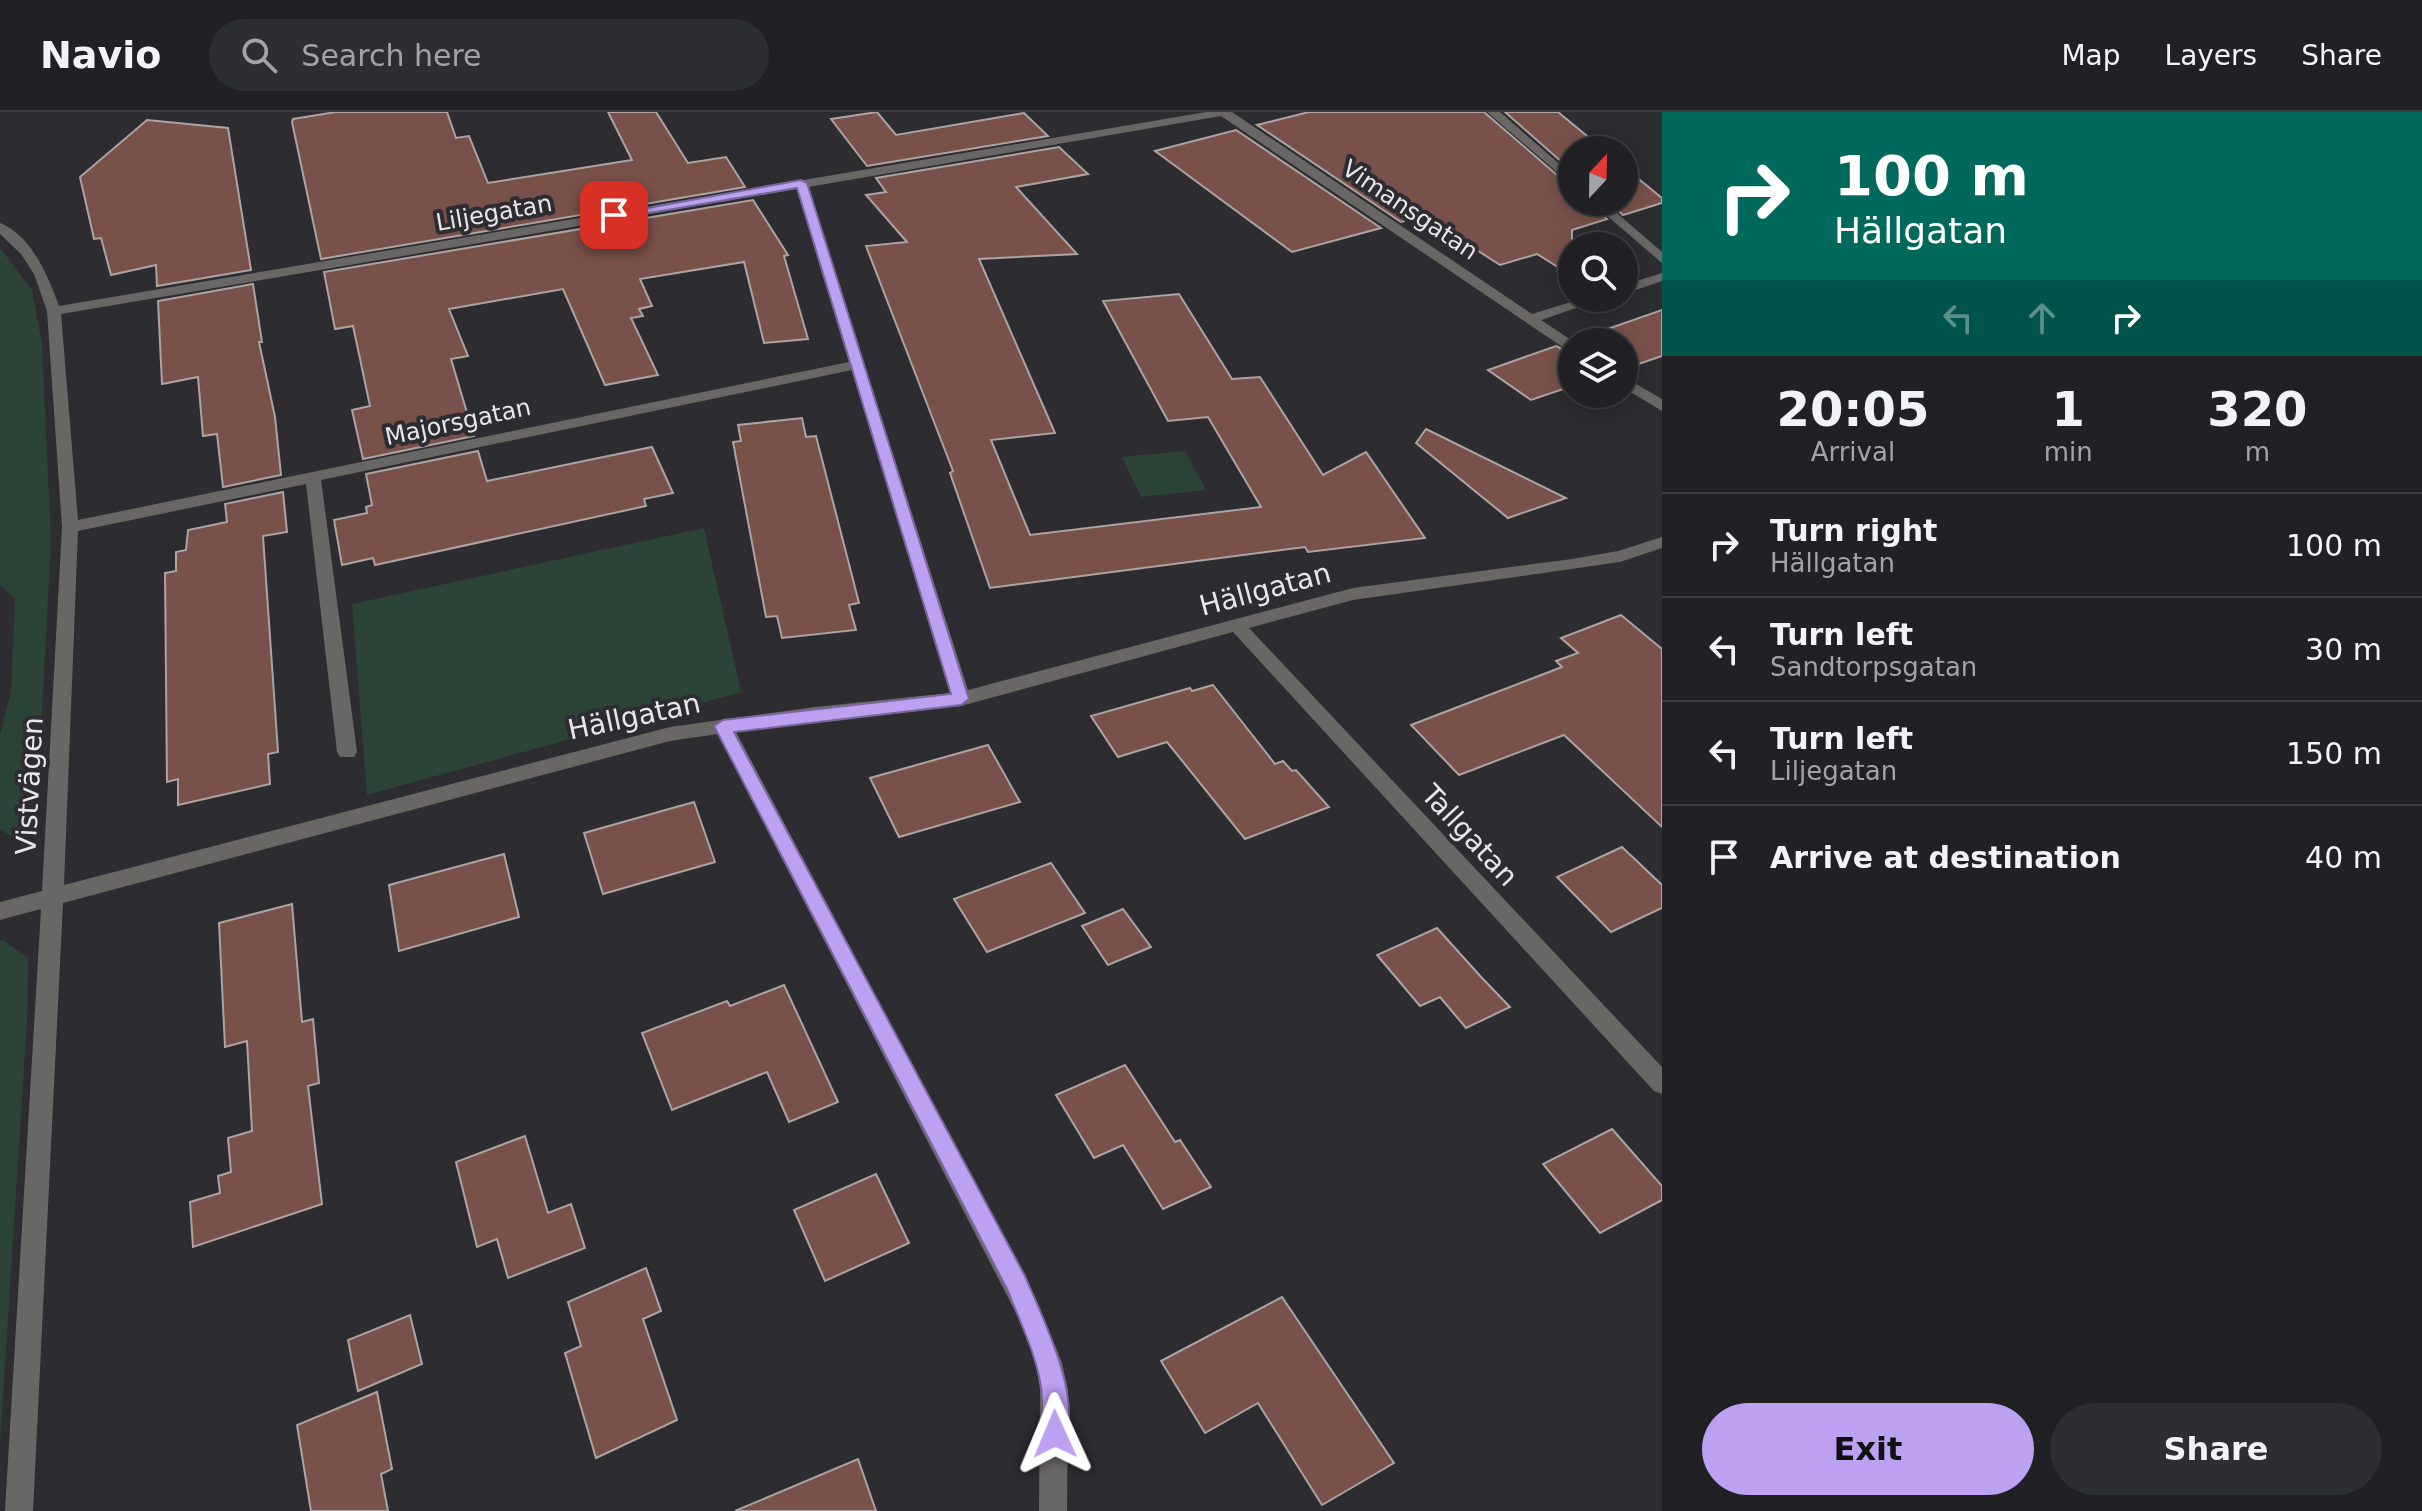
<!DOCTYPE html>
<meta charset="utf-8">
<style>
:root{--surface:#212125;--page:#2d2e32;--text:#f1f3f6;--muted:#a2a3a7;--line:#3e3e42;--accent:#bca0f2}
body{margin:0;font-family:"DejaVu Sans",sans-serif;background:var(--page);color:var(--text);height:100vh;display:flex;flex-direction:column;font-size:30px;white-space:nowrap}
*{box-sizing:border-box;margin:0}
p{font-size:26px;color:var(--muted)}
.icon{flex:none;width:44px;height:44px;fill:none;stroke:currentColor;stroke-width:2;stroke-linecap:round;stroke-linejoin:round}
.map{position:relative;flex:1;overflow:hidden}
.panel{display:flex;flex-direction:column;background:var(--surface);width:760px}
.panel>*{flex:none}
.banner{background:#00695c;color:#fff;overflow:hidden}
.needle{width:52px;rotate:22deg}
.buttons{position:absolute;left:1558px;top:24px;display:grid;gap:16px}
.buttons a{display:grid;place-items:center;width:80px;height:80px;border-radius:50%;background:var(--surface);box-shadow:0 4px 20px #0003,0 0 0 2px var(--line);font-size:40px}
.pin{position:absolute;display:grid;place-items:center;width:68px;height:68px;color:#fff;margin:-34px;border-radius:16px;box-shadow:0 4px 12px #0006}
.me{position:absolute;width:88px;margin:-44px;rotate:359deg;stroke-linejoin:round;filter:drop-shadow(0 0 6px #0008)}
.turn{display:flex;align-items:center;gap:28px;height:168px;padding:0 40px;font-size:36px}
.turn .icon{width:104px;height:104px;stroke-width:2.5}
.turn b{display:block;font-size:56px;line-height:68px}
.lanes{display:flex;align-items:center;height:76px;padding:0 40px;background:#0003;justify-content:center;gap:40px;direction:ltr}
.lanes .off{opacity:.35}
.eta{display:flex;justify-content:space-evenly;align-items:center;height:136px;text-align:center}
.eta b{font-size:48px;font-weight:700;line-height:56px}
.primary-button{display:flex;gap:16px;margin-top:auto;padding:16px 40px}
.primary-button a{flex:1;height:92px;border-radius:48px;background:var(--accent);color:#111;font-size:32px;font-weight:700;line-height:92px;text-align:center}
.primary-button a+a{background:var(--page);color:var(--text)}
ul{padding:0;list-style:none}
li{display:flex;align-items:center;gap:24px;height:104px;padding:0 40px;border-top:2px solid var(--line)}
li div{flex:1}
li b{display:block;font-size:30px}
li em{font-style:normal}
header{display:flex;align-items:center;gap:48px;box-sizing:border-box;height:112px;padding:0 40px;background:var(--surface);border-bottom:2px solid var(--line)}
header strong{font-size:38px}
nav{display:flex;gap:44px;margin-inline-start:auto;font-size:28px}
.search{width:560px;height:72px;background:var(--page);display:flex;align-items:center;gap:20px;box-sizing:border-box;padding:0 28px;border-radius:44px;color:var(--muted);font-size:30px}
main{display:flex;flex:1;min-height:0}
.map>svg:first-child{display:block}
.green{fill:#2c4438}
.building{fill:#79514a;stroke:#aba4a2;stroke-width:2}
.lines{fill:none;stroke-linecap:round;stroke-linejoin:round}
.minor{fill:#686765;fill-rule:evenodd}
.route{fill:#bca0f2;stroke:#7a689d;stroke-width:2}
.labels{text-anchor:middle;stroke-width:8;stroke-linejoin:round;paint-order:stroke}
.far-street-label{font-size:24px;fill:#e7e7ea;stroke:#2c2c31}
.street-label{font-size:28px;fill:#e7e7ea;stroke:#2c2c31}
</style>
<header>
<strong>Navio</strong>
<div class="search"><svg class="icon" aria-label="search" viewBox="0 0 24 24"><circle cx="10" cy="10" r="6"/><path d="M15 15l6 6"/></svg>Search here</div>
<nav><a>Map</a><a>Layers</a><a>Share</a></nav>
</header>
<main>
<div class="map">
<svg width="1662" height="1399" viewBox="0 0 1662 1399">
<rect width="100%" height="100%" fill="#2c2c31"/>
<!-- green -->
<g class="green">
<path d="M0,136L32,178L42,232L51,431L39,654L27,735L0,717V623L11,580L15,487L0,473Z"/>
<path d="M1185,339L1206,378L1141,385L1122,345Z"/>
<path d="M704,416L741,580L367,683L352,492Z"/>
<path d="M3,828L28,846L27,910L0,1331V829Z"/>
</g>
<!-- building -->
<g class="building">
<path d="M336,0H447L456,26L469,24L488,71L632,48L608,0H656L688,51L726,45L745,75L321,147L292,10L293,7Z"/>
<path d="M877,0L896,23L1024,1L1048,24L867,54L831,7Z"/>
<path d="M1309,0H1484L1572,76V90H1588L1607,107L1572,118V164L1537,142L1500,153L1424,104L1401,110L1257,13Z"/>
<path d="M1505,0H1558L1604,38H1572V59Z"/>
<path d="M147,8L228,16L251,158L157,174L156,153L111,163L101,126L94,127L80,65Z"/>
<path d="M1236,18L1381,116L1292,140L1155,39Z"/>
<path d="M1059,35L1088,62L1016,75L1077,142L979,147L1055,321L991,328L1030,423L1261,395L1208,305L1168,309L1103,189L1179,182L1232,267L1260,265L1323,363L1366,340L1425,426L1308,440L1305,435L990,476L950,361L953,359L866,134L907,130L866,83L886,80L876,66Z"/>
<path d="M1624,55L1662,86V91L1623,103L1609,90H1624Z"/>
<path d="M753,88L788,143L784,144L808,227L764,231L744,150L640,167L652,194L639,197L643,204L631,206L658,263L605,273L563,177L449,197L468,244L451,247L474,324L363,347L352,298L370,294L353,214L335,217L324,160Z"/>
<path d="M253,172L262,230H259L275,305L281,363L223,375L217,322L203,324L198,265L162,272L158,189Z"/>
<path d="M1662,198V244L1624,257V230L1576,228Z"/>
<path d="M1556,234L1572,242V274L1531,288L1488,258Z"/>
<path d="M802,306L806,325L816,324L859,491L849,493L856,518L782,526L777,504L766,505L733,330L741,329L738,313Z"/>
<path d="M1426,317L1566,386L1508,406L1416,331Z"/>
<path d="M652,335L673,381L644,387L646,394L375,453L373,446L342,453L334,408L367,401L366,395L372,393L366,362L478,339L487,369Z"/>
<path d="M283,380L287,420L263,424L278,640L268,642L270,672L178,693V667L167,670L165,461L176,459V440L186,438L188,418L227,410L225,392Z"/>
<path d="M1621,503L1662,537V715L1564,623L1459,663L1411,613L1562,555L1556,549L1578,541L1561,526Z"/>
<path d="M1213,573L1275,652L1283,649L1292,659L1296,658L1329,695L1245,727L1167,630L1118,645L1091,604L1190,576L1192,579Z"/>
<path d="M988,633L1020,690L899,725L870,666Z"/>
<path d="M694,690L715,750L603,782L584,721Z"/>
<path d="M1622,735L1662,773V796L1611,820L1557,765Z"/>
<path d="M504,742L519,805L399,839L389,773Z"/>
<path d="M1051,751L1085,801L987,840L954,787Z"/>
<path d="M292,792L302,910L313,907L319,971L308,974L322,1092L193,1135L190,1090L220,1081L218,1064L231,1060L228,1026L252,1019L247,929L225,935L219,811Z"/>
<path d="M1123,797L1151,835L1108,853L1082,814Z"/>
<path d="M1437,816L1482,866L1510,895L1466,916L1440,885L1420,894L1377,843Z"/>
<path d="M784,873L838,990L789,1010L767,960L672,998L642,921L727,889L730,894Z"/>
<path d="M1125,953L1175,1030L1180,1028L1211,1075L1163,1097L1123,1033L1094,1046L1056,983Z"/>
<path d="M1612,1017L1662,1074V1088L1600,1121L1543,1052Z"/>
<path d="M525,1024L548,1101L571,1092L585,1136L508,1166L497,1127L477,1135L456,1050Z"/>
<path d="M876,1062L909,1131L825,1169L794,1098Z"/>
<path d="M646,1156L661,1199L643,1207L677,1308L596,1346L565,1241L581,1234L568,1190Z"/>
<path d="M1282,1185L1394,1351L1322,1393L1258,1291L1205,1321L1161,1249Z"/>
<path d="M410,1203L422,1252L358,1279L348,1228Z"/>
<path d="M377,1280L392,1357L381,1362L388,1399H311L297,1313Z"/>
<path d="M858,1347L876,1399H735Z"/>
</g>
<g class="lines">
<!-- minor -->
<g class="minor">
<path d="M1206,0H1232L1532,202L1584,186H1605L1541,208L1574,230L1572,239L1567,238L1221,4L808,75L968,578L1353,476L1572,447L1618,439L1662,425V436L1620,450L1353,488L1249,516L1662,955V982L1654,979L1233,520L961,594L736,620L1037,1189L1062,1251L1068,1278L1067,1399H1039L1040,1278L1036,1251L1018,1205L718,622L670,629L63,791L33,1399H5L41,797L0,808V790L42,779L62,415L47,199L34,162L21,142L0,122V111C32,124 48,164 59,194ZM797,77L849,250L78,408L61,202ZM852,258L950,581L815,595L670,615L64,773L78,419L306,372L337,640L340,645H354L357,640L321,368Z"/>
<path d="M1487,0H1500L1572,63V73Z"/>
<path d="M1591,90H1604L1662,140V151Z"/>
<path d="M1662,161V169L1624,182V173Z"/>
<path d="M1624,265L1662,287V299L1624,276Z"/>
</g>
</g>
<!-- route -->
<path class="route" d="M801,68L807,71L969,587L961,593L734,620L1025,1164C1043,1207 1083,1285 1064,1331L1055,1335L1046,1331C1039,1314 1044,1294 1041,1275C1036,1242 1020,1210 1008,1179L714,614L723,608L951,582L797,76L614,107L609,103Z"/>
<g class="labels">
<!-- far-street labels -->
<g class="far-street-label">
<text transform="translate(1410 98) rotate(34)" y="8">Vimansgatan</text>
<text transform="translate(494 101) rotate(-10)" y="8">Liljegatan</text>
<text transform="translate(458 310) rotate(-12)" y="8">Majorsgatan</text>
</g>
<!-- street labels -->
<g class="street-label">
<text transform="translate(1265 477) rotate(-15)" y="10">Hällgatan</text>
<text transform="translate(634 604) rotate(-12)" y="10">Hällgatan</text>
<text transform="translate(29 674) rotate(-87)" y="10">Vistvägen</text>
<text transform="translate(1470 723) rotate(47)" y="10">Tallgatan</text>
</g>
</g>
</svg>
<div class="buttons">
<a><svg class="needle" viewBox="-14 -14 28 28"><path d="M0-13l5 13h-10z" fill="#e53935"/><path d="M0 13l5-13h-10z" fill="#a2a3a7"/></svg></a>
<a><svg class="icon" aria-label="search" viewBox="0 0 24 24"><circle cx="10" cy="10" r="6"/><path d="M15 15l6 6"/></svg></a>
<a><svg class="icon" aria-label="layers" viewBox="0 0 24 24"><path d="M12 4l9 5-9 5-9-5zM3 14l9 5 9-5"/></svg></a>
</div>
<div class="pin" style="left:614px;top:103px;background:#d93025"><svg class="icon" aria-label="arrive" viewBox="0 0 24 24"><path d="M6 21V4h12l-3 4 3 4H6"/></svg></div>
<svg class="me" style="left:1055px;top:1322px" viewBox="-20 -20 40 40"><path d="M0-17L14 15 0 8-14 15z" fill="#bca0f2" stroke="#fff" stroke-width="4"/></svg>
</div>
<section class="panel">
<div class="banner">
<div class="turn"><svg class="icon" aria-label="right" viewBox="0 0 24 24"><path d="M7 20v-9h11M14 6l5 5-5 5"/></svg><div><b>100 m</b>Hällgatan</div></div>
<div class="lanes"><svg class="icon off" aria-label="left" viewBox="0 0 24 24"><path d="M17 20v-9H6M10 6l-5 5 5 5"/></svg><svg class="icon off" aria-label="ahead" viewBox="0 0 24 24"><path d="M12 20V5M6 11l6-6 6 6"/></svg><svg class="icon" aria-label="right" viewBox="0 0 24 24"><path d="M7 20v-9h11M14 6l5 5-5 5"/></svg></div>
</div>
<div class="eta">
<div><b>20:05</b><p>Arrival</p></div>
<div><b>1</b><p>min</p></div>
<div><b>320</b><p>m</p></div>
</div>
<ul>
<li><svg class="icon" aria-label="right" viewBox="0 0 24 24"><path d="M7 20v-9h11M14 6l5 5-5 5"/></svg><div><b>Turn right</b><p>Hällgatan</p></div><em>100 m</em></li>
<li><svg class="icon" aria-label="left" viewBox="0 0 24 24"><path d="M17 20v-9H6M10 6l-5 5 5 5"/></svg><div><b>Turn left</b><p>Sandtorpsgatan</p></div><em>30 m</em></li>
<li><svg class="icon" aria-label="left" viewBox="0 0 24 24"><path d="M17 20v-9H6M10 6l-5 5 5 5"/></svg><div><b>Turn left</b><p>Liljegatan</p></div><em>150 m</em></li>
<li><svg class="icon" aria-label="arrive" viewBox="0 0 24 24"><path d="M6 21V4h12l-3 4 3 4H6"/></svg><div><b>Arrive at destination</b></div><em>40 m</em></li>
</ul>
<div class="primary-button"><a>Exit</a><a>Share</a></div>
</section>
</main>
